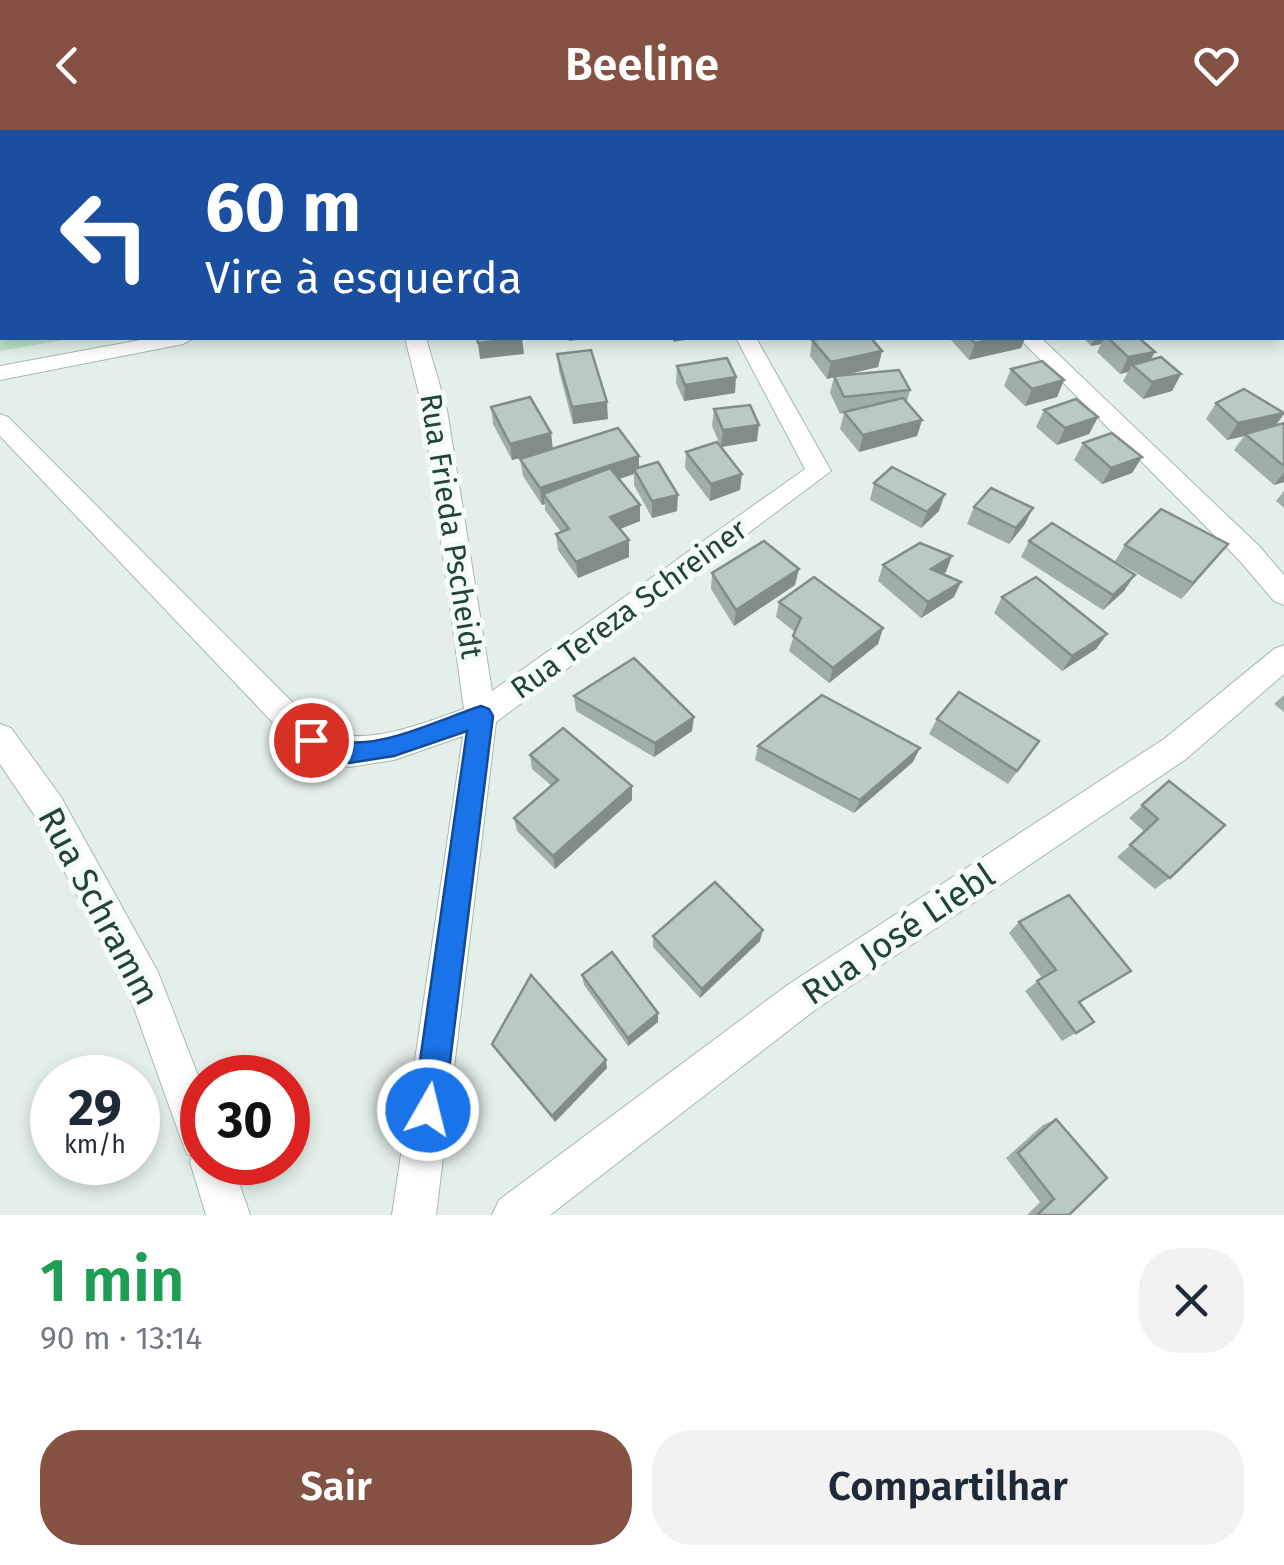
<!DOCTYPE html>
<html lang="pt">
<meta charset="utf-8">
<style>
:root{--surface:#fff;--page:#f2f2f3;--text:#1f2937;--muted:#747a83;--accent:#845143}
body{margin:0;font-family:"Fira Sans",sans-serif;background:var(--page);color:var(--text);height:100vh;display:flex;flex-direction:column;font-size:38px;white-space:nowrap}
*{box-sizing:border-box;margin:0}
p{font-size:32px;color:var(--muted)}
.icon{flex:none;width:55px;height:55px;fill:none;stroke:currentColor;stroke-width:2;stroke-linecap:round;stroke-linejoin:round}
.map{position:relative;height:1085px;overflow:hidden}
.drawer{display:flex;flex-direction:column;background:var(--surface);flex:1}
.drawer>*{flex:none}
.guide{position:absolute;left:0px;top:0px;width:1285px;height:210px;box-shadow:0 5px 15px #0003;background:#1a4fa0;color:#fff;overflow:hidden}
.speed{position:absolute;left:30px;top:925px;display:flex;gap:20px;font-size:50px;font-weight:700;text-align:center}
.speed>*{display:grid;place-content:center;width:130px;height:130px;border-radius:50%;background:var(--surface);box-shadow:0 5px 15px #0003;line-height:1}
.speed small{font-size:25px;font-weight:400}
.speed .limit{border:15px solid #d22;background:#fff;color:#111}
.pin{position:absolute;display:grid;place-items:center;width:85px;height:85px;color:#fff;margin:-42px;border:5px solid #fff;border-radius:50%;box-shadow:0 2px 10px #0007}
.me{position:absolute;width:110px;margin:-55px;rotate:8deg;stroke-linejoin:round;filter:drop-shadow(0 0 8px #0008)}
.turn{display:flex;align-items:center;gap:35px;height:210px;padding:0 40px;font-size:45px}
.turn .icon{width:130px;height:130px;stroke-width:2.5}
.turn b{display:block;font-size:70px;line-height:85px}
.round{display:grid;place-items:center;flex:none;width:105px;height:105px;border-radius:40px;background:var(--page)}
.headline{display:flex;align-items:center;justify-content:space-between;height:170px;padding:0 40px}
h1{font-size:60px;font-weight:600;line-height:75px;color:#1e9e55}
.button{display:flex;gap:20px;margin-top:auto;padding:20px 40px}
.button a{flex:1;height:115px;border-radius:40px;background:var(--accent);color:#fff;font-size:40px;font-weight:600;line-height:115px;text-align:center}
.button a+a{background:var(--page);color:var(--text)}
header{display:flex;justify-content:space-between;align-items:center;height:130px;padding:0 40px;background:var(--accent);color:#fff;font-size:45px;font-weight:600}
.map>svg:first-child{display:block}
.green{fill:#bbe2c7}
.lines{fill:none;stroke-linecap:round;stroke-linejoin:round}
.service-casing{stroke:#a6b8b2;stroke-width:2}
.minor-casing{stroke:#a6b8b2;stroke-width:2}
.tertiary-casing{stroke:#a6b8b2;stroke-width:2}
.service{fill:#fff;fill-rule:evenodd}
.minor{fill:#fff;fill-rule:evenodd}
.tertiary{fill:#fff;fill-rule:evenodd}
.wall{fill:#9faea9}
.shaded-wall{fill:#828d89}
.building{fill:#b9cac4;stroke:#828d89;stroke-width:2.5}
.route{fill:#1a73e8;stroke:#114b97;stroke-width:2.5}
.labels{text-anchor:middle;stroke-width:10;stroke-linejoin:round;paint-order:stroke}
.street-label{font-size:30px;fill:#21433b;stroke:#f5fbf8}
.near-street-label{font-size:35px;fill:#21433b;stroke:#f5fbf8}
</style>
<header><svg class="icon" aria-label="back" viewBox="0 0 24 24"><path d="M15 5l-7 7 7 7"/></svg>Beeline<svg class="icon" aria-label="heart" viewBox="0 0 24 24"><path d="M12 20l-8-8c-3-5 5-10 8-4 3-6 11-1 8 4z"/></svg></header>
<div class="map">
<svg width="1284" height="1085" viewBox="0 0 1284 1085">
<rect width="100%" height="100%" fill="#e4efea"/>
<!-- green -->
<g class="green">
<path d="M0,0H341L2,2V208H76L0,221Z"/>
<path d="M767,0H1188L1193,2H768Z"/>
</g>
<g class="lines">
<!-- service casing -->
<g class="service-casing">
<path id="service" d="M1282,134H1284L1282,141Z"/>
</g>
<!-- minor casing -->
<g class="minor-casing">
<g id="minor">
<rect x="1282" y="85" width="2" height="12"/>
<path d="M151,208H194L183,214L0,250V236Z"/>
<path d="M405,208H426L447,280L492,561L805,339L736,208H756L831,341L496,592L436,1085H392L463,606L394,630L349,637L300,621L0,306V284L8,287L321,601C371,616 417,595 464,579L423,280Z"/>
<path d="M1019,208H1041L1259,416L1284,445V475L1274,471L1239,430Z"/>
<path d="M1284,515V544L1186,629L815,880L550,1085H492L499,1070L789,854L1164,609L1274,519Z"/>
</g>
</g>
<!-- tertiary casing -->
<g class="tertiary-casing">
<path id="tertiary" d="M0,594L11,598L61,667L158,842L202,956V1032H232L250,1085H206L190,1032L192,1026L187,1024L181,1009L129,864L37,689L0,634Z"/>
</g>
<!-- service -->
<use href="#service" class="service"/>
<!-- minor -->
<use href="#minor" class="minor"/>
<!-- tertiary -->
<use href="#tertiary" class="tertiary"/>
</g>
<!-- wall -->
<g class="wall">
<rect x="672" y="0" width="33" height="2"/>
<path d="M952,208H1025L1021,218L969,230L951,210Z"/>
<path d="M1083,208H1139L1150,230L1181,244L1172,261L1143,269L1123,251L1128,242L1120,244L1097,222L1101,214L1091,216Z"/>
<path d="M812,210L882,221L878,237L844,245L910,260L907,272L922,290L917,306L859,322L840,299L844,283L840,284L830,263L834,247L827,249L810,226Z"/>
<path d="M557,224L608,289L573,294L559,241Z"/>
<path d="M677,236L735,263L684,271L676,253Z"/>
<path d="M1011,239L1064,250L1057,267L1025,276L1004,256Z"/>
<path d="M1216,273L1284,284L1276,296L1284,293V352L1274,355L1234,320L1244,306L1227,310L1206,289Z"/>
<path d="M491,277L551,303L552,319L639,337L677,381L652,388L634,355V344L619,349L640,391L620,399L629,410V427L578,448L558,420L556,404L561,402L545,380V374L542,375L523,346L520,329L535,324L512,330L493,294Z"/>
<path d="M714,279L757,311L721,317L712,296Z"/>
<path d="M1044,280L1098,287L1089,304L1057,315L1036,297Z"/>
<path d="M1083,313L1142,327L1132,343L1102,354L1074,330Z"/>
<path d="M686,322L740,360L710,371L685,338Z"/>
<path d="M874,353L939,381L921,398L870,370Z"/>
<path d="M1284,361V378L1276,371Z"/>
<path d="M974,377L1025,394L1009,414L967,394Z"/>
<path d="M1029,411L1124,461L1103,480L1021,427Z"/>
<path d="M1125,415L1215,430L1181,469L1115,431Z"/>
<path d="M883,435L946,442L943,444L954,467L921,488L878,451Z"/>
<path d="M712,443L795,455L734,496L711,459Z"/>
<path d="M1002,467L1107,504L1096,519L1062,541L994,483Z"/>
<path d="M779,472L883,498L878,514L829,553L789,521L795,502L776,487Z"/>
<path d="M1284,565V582L1274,574Z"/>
<path d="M574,566L692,601L654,627L576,581Z"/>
<path d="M937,589L1039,611L1008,654L929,604Z"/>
<path d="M758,616L913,632L854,683L755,630Z"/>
<path d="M530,625L632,656V670L555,739L517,701L514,688L552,656L532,639Z"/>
<path d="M1169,651L1170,748L1155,759L1117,727L1145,702L1129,688Z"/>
<path d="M1019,792L1117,850L1079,873L1094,892L1062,911L1025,861L1042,848L1009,803Z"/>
<path d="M653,806L760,811L700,868L653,817Z"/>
<path d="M582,845L658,883V892L628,916L584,855Z"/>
<path d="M492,914L607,938L555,992L497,922Z"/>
<path d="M1056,989L1069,1085H1027L1040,1072L1006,1028L1043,995Z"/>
</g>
<!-- shaded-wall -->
<g class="shaded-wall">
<path d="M522,208L524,224L480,229L478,213Z"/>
<path d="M569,208H592L569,211Z"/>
<path d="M674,208H698L673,212Z"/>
<path d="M1000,208H1025L1021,218L969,230L975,213Z"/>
<path d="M1094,208H1104L1101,214L1091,216Z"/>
<path d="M882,221L878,237L827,249L831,232Z"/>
<path d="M1155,222L1146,238L1132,235L1128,242L1120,244L1128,227Z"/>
<path d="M1181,244L1172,261L1143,269L1152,252Z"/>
<path d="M736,247L735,263L684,271L685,255Z"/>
<path d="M1064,250L1057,267L1025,276L1032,259Z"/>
<path d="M607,272L608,289L573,294L572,277Z"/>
<path d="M1284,283L1272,300L1245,304L1244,306L1227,310L1238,293Z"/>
<path d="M1098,287L1089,304L1057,315L1065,298Z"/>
<path d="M922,290L917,306L859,322L863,305Z"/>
<path d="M759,295L757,311L721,317L723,300Z"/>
<path d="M551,303L553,320L512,330L510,314Z"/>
<path d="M639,326V342L634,339V344L550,372L543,364L545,374L542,375L540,358Z"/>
<path d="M1142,327L1132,343L1102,354L1111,338Z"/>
<path d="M1284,342V352L1274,355Z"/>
<path d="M742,344L740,360L710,371L711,354Z"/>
<path d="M945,364L939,381L921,398L927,382Z"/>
<path d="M678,365L677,381L652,388V371Z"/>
<path d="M640,375V391L610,403V387Z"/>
<path d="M1033,378L1025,394L1009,414L1016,398Z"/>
<path d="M629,410V427L578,448L576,432Z"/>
<path d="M1228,414L1215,430L1181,469L1193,453Z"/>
<path d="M952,426L946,442L925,455L931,439Z"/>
<path d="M799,439L795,455L734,496L736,480Z"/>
<path d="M1135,445L1124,461L1103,480L1113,465Z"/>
<path d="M961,452L954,467L921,488L928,472Z"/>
<path d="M883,498L878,514L829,553L833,538Z"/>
<path d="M1107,504L1096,519L1062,541L1072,526Z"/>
<path d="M694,587L692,601L654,627L655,613Z"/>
<path d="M920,618L913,632L854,683L860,670Z"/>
<path d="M632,656V670L555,739L553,726Z"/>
<path d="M763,800L760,811L700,868L702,859Z"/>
<path d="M658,883V892L628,916V908Z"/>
<path d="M606,930L607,938L555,992L552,986Z"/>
</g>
<!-- building -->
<g class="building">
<path d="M591,0H605L607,2H575Z"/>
<path d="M477,208H522L478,213Z"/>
<path d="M823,208H871L882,221L831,232L812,210Z"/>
<path d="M970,208H1000L975,213Z"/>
<path d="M1108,208H1139L1155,222L1128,227Z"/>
<path d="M591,220L607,272L572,277L557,224Z"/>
<path d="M1161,227L1181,244L1152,252L1132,235Z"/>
<path d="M727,228L736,247L685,255L677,236Z"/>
<path d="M1042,231L1064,250L1032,259L1011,239Z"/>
<path d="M899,240L910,260L844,267L834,246Z"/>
<path d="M1244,259L1284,283L1238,293L1216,273Z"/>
<path d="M530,267L551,303L510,314L491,277Z"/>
<path d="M903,268L922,290L863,305L844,282Z"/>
<path d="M1076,269L1098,287L1065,298L1044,280Z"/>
<path d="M750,275L759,295L723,300L714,279Z"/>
<path d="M1284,293V336L1245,304Z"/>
<path d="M618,298L639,326L540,358L520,329Z"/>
<path d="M1112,303L1142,327L1111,338L1083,313Z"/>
<path d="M717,312L742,344L711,354L686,322Z"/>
<path d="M658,332L678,365L652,371L634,339Z"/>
<path d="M892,337L945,364L927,382L874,353Z"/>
<path d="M610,338L640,375L610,387L629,410L576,432L556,404L569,399L543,364Z"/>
<path d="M991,358L1033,378L1016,398L974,377Z"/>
<path d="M1161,379L1228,414L1193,453L1125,415Z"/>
<path d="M1052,393L1135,445L1113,465L1029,411Z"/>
<path d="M764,411L799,439L736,480L712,443Z"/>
<path d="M920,413L952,426L931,439L961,452L928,472L883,435Z"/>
<path d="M814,447L883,498L833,538L793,506L801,488L779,472Z"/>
<path d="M1036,447L1107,504L1072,526L1002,467Z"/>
<path d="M634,528L694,587L655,613L574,566Z"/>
<path d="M959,562L1039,611L1017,641L937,589Z"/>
<path d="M822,565L920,618L860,670L758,616Z"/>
<path d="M563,598L632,656L553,726L514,688L558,650L530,625Z"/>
<path d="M1169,651L1225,695L1170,748L1130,715L1158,689L1142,675Z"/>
<path d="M715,752L763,800L702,859L653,806Z"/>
<path d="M1069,765L1131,841L1079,872L1094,892L1076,903L1037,851L1056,840L1019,792Z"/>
<path d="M612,822L658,883L628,908L582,845Z"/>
<path d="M531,845L606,930L552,986L492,914Z"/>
<path d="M1056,989L1107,1048L1069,1085H1037L1054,1069L1018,1023Z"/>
</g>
<!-- route -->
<path class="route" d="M481,576L489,579L493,586L444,980L439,991L428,996L418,991L413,980L467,601L394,626L349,633L302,618L299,610L302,603C319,597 332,611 349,612C387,616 444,588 481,576Z"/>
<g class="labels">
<!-- street labels -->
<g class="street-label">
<text transform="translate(451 396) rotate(81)" y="10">Rua Frieda Pscheidt</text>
<text transform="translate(629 479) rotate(-36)" y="10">Rua Tereza Schreiner</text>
</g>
<!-- near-street labels -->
<g class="near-street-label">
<text transform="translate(99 776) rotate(62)" y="12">Rua Schramm</text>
<text transform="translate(898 804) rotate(-34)" y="12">Rua José Liebl</text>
</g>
</g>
</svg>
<div class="speed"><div>29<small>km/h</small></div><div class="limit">30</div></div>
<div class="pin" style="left:311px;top:610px;background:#d93025"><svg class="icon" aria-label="arrive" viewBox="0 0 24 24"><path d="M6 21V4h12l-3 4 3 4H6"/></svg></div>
<svg class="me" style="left:428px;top:980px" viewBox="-20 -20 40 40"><circle r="17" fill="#1a73e8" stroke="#fff" stroke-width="3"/><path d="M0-11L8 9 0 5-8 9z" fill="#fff"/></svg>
<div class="guide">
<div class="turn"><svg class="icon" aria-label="left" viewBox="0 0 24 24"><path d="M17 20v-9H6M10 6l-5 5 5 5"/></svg><div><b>60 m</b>Vire à esquerda</div></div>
</div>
</div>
<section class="drawer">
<div class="headline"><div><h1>1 min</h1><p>90 m · 13:14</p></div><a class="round"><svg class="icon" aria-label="close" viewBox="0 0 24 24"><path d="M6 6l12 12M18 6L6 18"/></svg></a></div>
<div class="button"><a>Sair</a><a>Compartilhar</a></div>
</section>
